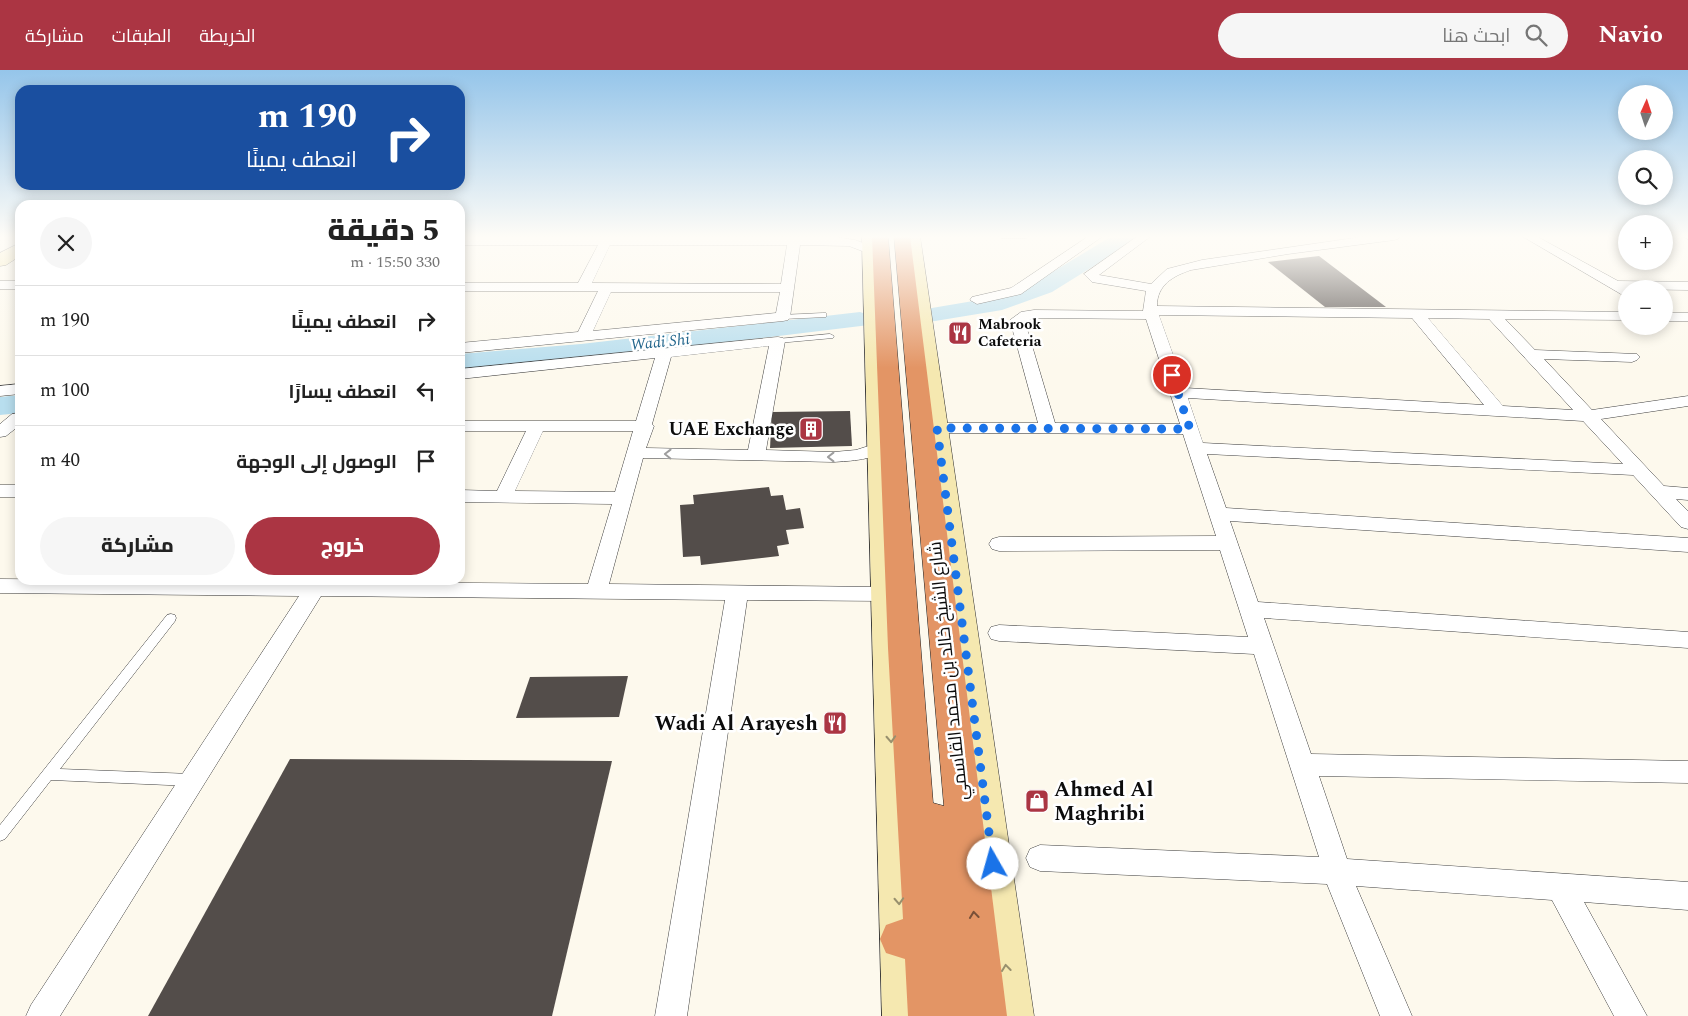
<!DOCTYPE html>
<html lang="ar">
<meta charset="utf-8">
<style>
:root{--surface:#fff;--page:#f6f6f6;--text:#222;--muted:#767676;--line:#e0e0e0;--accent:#ab3543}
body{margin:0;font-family:Spectral,Cairo,serif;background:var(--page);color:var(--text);direction:rtl;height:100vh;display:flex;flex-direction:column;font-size:19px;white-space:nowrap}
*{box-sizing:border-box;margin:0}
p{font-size:16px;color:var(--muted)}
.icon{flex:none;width:28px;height:28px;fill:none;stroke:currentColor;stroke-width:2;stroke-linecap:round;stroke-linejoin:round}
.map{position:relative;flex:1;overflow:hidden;direction:ltr}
.panel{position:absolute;left:15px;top:130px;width:450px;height:385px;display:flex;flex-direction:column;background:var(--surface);border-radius:15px;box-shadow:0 2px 12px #0003;direction:rtl}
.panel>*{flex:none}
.guide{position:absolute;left:15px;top:15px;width:450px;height:105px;border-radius:15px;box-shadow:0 2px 12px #0003;direction:rtl;background:#1a4fa0;color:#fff;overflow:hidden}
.needle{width:32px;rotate:3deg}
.tools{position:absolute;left:1618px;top:15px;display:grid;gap:10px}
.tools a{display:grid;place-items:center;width:55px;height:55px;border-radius:50%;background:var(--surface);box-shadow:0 2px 12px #0003;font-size:25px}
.pin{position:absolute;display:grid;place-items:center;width:42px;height:42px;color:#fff;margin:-21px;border:2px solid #fff;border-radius:50%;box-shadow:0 1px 5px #0007}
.me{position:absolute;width:55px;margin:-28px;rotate:353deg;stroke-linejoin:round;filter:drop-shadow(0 0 4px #0008)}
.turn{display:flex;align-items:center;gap:18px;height:105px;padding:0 25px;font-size:22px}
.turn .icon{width:65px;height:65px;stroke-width:2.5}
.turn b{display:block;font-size:35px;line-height:42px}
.round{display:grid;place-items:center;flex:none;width:52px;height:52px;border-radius:26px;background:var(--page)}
.headline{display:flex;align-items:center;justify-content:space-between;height:85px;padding:0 25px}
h1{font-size:30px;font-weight:800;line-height:38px}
.primary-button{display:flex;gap:10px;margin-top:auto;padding:10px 25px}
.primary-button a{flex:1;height:58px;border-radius:30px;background:var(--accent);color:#fff;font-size:20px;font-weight:800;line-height:58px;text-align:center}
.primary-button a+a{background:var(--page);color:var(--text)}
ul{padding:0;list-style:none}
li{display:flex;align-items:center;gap:15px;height:70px;padding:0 25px;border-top:1px solid var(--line)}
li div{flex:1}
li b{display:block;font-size:19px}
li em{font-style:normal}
header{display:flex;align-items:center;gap:30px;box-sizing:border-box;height:70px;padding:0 25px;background:var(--accent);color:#fff}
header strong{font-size:24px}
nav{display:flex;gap:28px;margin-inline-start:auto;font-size:18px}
.search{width:350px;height:45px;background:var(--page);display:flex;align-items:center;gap:12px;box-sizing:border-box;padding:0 18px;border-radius:28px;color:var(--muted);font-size:19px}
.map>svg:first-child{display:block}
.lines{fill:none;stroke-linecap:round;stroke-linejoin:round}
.river{fill:#b8deee;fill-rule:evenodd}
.building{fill:#534d4a}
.lane-casing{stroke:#3f3f3f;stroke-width:1}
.street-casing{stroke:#3f3f3f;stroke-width:1}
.secondary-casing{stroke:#2e2e2e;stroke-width:1}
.highway-casing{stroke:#1d1d1d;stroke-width:1}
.lane{fill:#fff;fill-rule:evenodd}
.street{fill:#fff;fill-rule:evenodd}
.secondary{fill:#f5e8b0;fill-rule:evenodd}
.highway{fill:#e39565;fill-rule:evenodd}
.oneway{stroke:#9e9e9e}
.oneway2{stroke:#98906e}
.oneway3{stroke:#785038}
.route{stroke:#1a73e8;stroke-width:9;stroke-dasharray:0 16.2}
.labels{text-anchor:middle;stroke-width:5;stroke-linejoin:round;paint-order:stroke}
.far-poi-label{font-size:15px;font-weight:bold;fill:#0c0c0c;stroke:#fff;text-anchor:start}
.far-water-label{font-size:16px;font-style:italic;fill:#25688e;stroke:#fff}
.poi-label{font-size:18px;font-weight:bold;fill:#0c0c0c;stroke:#fff;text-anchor:end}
.street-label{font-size:18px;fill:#0c0c0c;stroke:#fff}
.near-poi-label{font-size:21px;font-weight:bold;fill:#0c0c0c;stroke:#fff;text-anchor:end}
</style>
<header>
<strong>Navio</strong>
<div class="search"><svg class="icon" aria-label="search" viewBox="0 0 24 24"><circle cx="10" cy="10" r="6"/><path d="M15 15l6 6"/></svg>ابحث هنا</div>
<nav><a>الخريطة</a><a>الطبقات</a><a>مشاركة</a></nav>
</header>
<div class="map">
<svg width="1688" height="946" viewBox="0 0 1688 946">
<rect width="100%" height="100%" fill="#fdf9ed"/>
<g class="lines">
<!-- river -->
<g class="river">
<path d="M1112,166H1137L1134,171L1052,222L1002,240L929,252L920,250L917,245L920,240L997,227L1036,212Z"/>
<path d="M860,242L869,245L873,250L869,255L581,290L460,300V284L581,274Z"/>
<path d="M20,325V343L0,345V327Z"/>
</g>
</g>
<!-- building -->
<g class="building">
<path d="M1319,186L1386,237H1325L1268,192Z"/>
<path d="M850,341L852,376L770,378L772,342Z"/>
<path d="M769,417L771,426L783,425L786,440L800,438L804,458L786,460L789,474L777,476L779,486L701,495L700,486L683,487L680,435L694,434L693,425Z"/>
<path d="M628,606L619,647L516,648L530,607Z"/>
<path d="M290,689L612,691L552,946H148Z"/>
</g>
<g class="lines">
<!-- lane casing -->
<g class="lane-casing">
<g id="lane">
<path d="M999,166H1029L1026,168H1002Z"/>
<path d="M1682,166H1688V169Z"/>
<path d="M823,243H826V247L783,249L779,247L783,245Z"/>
<path d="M830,264L834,266L833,268L778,273L774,271L778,269Z"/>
<path d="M171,544L175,545L176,548L175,551L60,699L192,704L197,706L198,710L197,714L192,716L51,710L5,769L0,771V755L167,545Z"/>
</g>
</g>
<!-- street casing -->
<g class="street-casing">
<g id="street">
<path d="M1089,166H1103L1021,224L977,234L970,230L972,227L1011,218Z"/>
<path d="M1138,166H1151L1099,205L1151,214L1167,199L1202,190L1368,166H1400L1398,169L1394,170L1288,184L1191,200C1173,206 1157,215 1157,236L1626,242V250L1505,249L1535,280L1637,284L1640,287L1637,290L1632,292L1544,289L1592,340L1688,326V336L1601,349L1664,416L1688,418V430L1676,429L1688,441V459L1681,457L1633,405L1207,384L1226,438L1688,468V482L1230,451L1258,532L1688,562V578L1264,548L1311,684L1688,691V713L1319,706L1347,789L1688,812V840L1584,832L1647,946H1614L1552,830L1356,816L1412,946H1380L1327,814L1040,801L1030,797L1026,788L1030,779L1040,775L1319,787L1254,584L999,571L991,569L988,563L991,557L999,555L1248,567L1220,480L999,481L992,479L989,474L992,469L999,467L1216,466L1183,364L937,363L931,362L928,358L931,354L937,353H1038L1010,250L1021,242L1034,240L1143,241L1146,221L1092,212L1084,204ZM1159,245L1412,248L1484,335L1185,318ZM1034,248L1146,249L1180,354L1055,353L1025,252ZM1428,248L1489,249L1573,340L1503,336ZM1188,328L1583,351L1623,394L1203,373Z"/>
<path d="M1522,166H1536L1618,211L1688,212V220L1626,219V225L1621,224Z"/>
<path d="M460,167H835L855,170L874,177L876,180L870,184L849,176L800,175L790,247L788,250L783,251L460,283V273L578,262L598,221H460V213H578L598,175H460ZM610,175H787L781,214L592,213ZM611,222H780L776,243L593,261Z"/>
<rect x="0" y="211" width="20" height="8"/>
<rect x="1664" y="243" width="24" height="8"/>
<path d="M778,267L783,268L785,271L766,380L834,382L856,380L878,373L884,374L887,378C878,390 848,391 834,392L643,388L609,514L884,517L892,519L895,524L892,529L884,531L747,530L687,946H655L725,530L321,526L60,946H26L31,935L299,526L0,523V509L588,514L612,434L460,432V420L497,421L526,361H460V351H636L655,288L460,309V299ZM769,276L748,380L646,378L654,356L652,354L671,287ZM543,361H633L615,422L515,421Z"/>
<path d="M20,314V324L0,326V316Z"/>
<path d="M20,343V355L6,366L0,367V354L12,344Z"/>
<rect x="0" y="415" width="20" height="12"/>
</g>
</g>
<!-- secondary casing -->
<g class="secondary-casing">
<g id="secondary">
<path d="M862,166H878L926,946H882Z"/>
<path d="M904,166H920L1034,946H990Z"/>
<path d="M20,173V186L6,195L0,196V183Z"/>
</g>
</g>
<!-- highway casing -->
<g class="highway-casing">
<path id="highway" d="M872,166H888L933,733L944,736L894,166H910L1007,946H908L905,889L886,883L880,869L886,855L903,849L888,578Z"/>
</g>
<!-- lane -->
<use href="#lane" class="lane"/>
<!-- street -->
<use href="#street" class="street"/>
<!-- secondary -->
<use href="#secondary" class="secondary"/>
<!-- highway -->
<use href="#highway" class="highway"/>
</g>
<!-- one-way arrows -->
<defs><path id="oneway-chevron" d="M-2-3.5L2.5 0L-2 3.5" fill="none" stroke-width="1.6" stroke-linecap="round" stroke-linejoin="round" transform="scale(1.25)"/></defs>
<g class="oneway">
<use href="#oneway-chevron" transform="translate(668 384) rotate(-179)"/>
<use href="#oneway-chevron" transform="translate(831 387) rotate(-180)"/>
</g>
<g class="oneway2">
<use href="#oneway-chevron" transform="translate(891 669) rotate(87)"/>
<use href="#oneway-chevron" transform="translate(899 831) rotate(87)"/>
<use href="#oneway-chevron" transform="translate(1006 898) rotate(-97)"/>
</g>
<use class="oneway3" href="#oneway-chevron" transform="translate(974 845) rotate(-96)"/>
<!-- sky -->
<linearGradient id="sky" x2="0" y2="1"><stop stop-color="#95c5ea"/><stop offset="0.56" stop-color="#fefcf7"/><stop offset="1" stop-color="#fefcf7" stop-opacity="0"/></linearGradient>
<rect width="1688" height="298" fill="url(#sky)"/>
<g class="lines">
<!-- route -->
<path class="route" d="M993,794L937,358L1190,359L1172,305"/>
</g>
<!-- icons -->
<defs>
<g id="restaurant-square" transform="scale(1.25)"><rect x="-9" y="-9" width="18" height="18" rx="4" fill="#ab3543" stroke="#fff"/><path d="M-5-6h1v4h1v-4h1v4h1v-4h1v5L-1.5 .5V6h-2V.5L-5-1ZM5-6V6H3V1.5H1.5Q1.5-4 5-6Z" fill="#fff"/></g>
<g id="building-square" transform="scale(1.25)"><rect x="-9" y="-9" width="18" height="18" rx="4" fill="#ab3543" stroke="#fff"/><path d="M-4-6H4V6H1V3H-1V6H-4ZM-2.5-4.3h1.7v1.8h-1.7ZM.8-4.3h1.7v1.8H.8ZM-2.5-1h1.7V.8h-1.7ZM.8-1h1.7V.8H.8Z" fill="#fff"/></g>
<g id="shop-square" transform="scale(1.25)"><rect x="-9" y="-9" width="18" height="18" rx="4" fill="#ab3543" stroke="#fff"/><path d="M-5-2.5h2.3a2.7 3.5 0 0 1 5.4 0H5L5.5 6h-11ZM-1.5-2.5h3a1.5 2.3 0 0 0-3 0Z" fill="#fff"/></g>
</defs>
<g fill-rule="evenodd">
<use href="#restaurant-square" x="960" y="263"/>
<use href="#building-square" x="811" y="359"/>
<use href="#restaurant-square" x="835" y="653"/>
<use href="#shop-square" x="1037" y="731"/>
</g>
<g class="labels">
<!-- far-poi labels -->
<g class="far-poi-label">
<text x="978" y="259">Mabrook<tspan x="978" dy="17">Cafeteria</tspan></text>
</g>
<!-- far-water labels -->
<g class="far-water-label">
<text transform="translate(660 271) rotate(-6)" y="6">Wadi Shi</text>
</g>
<!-- poi labels -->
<g class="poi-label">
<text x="794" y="365">UAE Exchange</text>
</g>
<!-- street labels -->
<g class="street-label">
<text transform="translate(948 601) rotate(-96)" y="6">شارع الشيخ خالد بن محمد القاسمي</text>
</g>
<!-- near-poi labels -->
<g class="near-poi-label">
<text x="818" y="660">Wadi Al Arayesh</text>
<text x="1054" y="726" text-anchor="start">Ahmed Al<tspan x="1054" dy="24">Maghribi</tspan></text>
</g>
</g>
</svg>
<div class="tools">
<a><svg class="needle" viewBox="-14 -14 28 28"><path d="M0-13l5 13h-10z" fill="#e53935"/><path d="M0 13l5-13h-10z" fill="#767676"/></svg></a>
<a><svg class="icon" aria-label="search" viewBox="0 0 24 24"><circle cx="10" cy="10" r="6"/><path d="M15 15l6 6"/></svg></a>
<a>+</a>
<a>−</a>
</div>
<div class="pin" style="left:1172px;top:305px;background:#d93025"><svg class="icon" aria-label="arrive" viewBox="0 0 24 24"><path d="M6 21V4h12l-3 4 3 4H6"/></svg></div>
<svg class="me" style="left:993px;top:794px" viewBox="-20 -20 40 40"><circle r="19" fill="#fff"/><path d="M0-13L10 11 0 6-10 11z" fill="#1a73e8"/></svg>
<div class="guide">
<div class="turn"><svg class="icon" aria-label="right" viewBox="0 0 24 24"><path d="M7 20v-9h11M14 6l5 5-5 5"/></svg><div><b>190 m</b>انعطف يمينًا</div></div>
</div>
<section class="panel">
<div class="headline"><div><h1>5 دقيقة</h1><p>330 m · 15:50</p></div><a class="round"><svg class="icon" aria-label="close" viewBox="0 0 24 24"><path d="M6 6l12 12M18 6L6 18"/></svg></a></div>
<ul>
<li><svg class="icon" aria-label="right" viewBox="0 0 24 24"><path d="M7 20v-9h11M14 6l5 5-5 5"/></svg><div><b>انعطف يمينًا</b></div><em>190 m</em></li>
<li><svg class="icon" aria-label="left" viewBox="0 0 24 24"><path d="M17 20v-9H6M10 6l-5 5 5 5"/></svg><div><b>انعطف يسارًا</b></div><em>100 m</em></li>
<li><svg class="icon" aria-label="arrive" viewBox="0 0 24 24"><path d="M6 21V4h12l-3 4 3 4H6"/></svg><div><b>الوصول إلى الوجهة</b></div><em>40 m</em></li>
</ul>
<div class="primary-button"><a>خروج</a><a>مشاركة</a></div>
</section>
</div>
